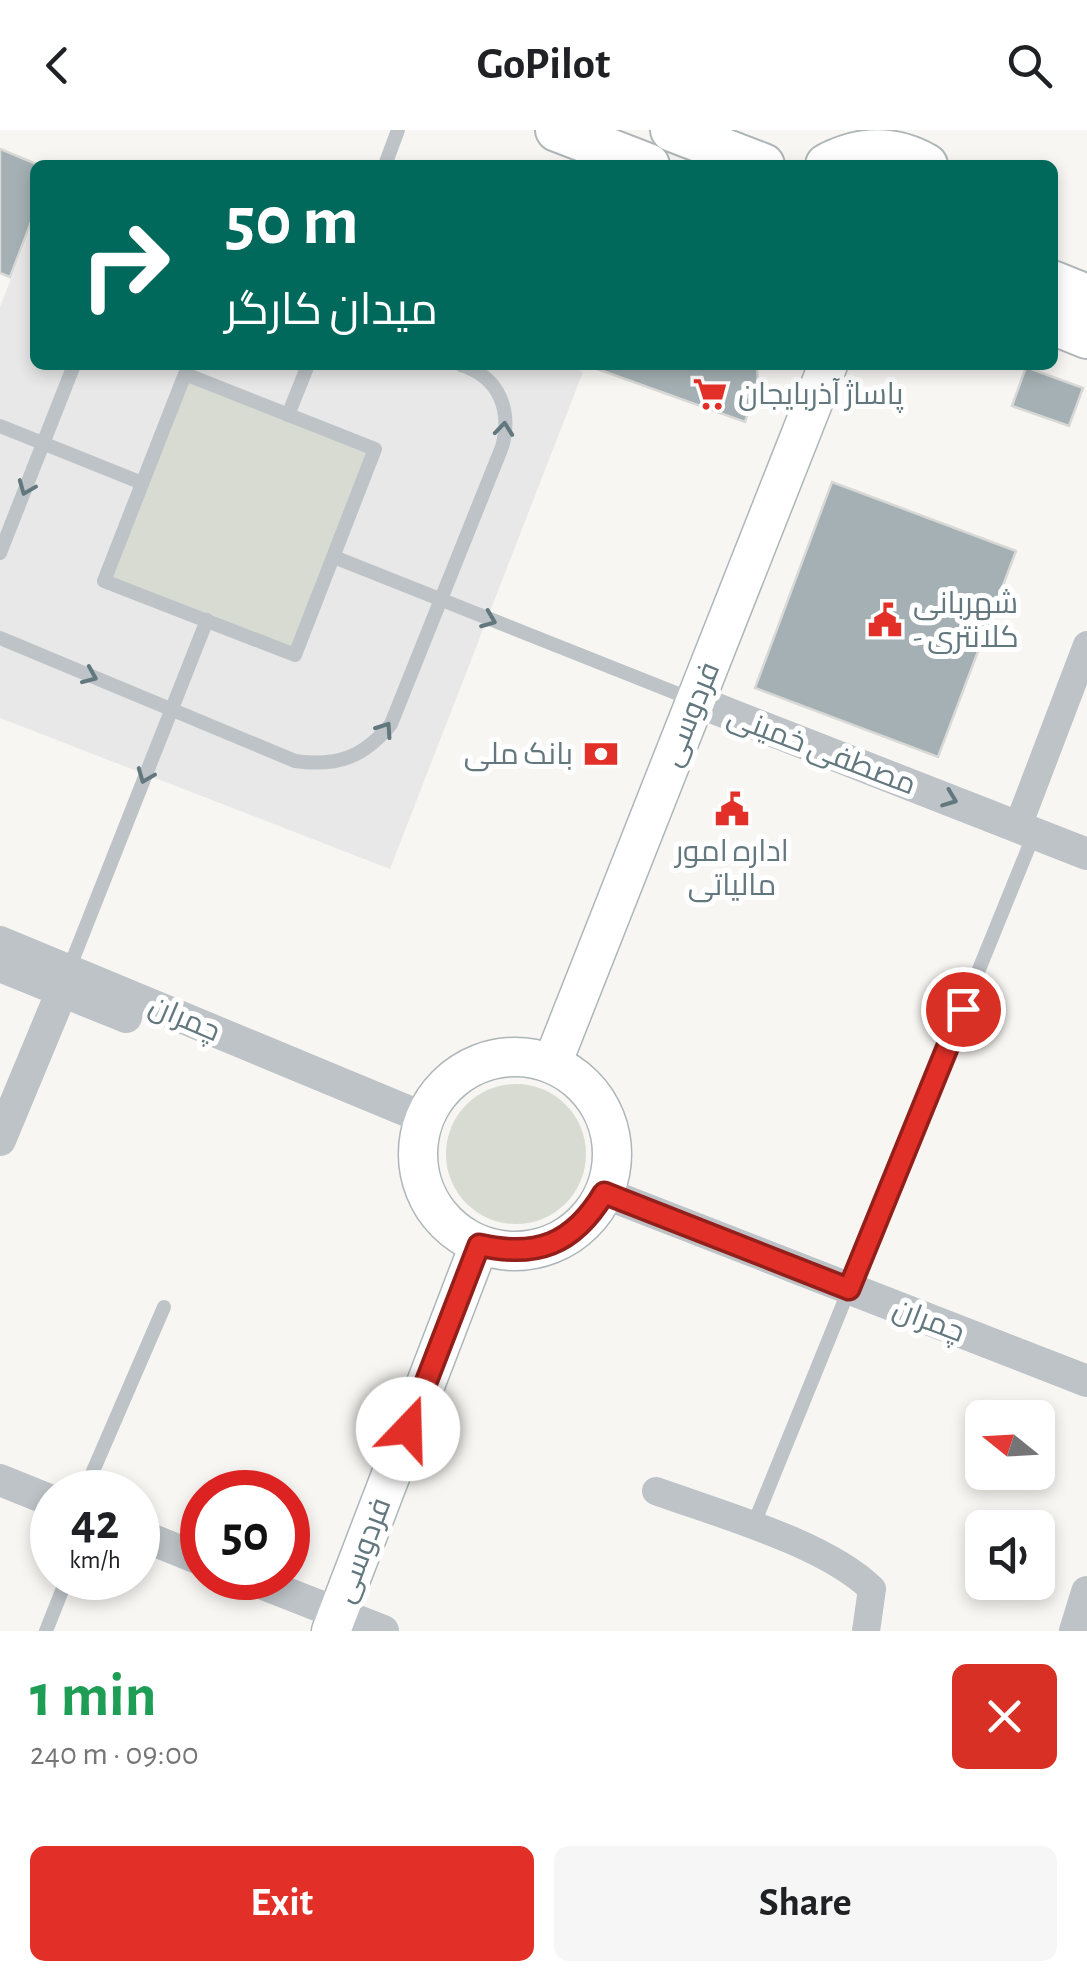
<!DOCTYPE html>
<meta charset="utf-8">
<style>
:root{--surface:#fff;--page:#f6f6f6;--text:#202124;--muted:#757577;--accent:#e23028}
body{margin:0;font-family:"Alegreya Sans",Cairo,sans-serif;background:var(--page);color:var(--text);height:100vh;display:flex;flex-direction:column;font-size:38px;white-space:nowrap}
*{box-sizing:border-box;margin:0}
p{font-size:32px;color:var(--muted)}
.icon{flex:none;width:55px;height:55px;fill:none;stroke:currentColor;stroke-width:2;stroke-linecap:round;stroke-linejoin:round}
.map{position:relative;height:1501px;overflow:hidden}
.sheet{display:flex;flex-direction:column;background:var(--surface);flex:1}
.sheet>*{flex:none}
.banner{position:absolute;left:30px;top:30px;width:1028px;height:210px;border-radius:15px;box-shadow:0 5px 15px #0003;background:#00695c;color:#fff;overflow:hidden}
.needle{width:65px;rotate:288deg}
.controls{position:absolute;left:965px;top:1270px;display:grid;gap:20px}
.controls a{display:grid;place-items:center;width:90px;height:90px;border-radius:15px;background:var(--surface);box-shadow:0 5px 15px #0003;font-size:50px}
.speed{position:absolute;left:30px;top:1340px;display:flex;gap:20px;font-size:50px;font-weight:700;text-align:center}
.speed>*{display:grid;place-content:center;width:130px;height:130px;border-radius:50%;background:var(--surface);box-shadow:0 5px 15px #0003;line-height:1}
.speed small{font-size:25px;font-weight:400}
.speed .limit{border:15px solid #d22;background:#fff;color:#111}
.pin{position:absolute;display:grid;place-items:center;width:85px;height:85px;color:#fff;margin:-42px;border:5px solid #fff;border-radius:50%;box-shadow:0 2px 10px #0007}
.me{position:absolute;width:110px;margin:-55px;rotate:21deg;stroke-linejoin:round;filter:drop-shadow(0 0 8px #0008)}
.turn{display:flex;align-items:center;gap:35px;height:210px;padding:0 30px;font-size:45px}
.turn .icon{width:130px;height:130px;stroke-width:2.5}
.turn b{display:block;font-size:70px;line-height:85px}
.round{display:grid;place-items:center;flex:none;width:105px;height:105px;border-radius:15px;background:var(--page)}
.summary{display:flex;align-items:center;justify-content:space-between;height:170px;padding:0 30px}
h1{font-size:60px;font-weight:700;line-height:75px;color:#1e9e55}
.action{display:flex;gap:20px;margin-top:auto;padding:20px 30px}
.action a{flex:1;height:115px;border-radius:15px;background:var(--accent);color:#fff;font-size:40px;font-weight:700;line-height:115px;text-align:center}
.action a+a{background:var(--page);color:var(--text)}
header{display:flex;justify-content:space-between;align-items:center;height:130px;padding:0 30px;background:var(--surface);font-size:45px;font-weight:700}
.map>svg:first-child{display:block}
.built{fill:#e7e8e7}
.green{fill:#d7dbd2}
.building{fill:#a4b0b3;stroke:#d8d8d6;stroke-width:2.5}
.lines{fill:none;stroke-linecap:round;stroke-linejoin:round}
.secondary-casing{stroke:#adb6b9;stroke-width:41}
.primary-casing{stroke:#afb6b8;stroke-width:46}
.service{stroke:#bdc3c6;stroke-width:14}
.minor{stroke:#bdc3c6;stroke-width:28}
.tertiary{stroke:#bdc3c6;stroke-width:32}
.secondary{stroke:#fff;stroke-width:38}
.primary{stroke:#fff;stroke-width:42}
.oneway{stroke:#62777e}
.route-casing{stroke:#931f1a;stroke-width:25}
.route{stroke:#e23028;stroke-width:18}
.labels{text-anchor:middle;stroke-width:10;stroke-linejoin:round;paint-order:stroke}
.poi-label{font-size:30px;fill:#62777e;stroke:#fff;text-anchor:start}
.street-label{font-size:30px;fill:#62777e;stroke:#fff}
</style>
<header><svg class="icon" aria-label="back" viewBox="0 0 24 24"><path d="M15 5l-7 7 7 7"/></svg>GoPilot<svg class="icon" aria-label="search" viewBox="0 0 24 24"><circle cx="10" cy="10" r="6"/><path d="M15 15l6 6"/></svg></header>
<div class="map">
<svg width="1087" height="1501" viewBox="0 0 1087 1501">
<rect width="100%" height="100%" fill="#f7f6f3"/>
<!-- built -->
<path class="built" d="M35,87V235H565L583,242L390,739L0,588V177Z"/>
<!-- green -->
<g class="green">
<path d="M185,244L375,319L295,525L104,451Z"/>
<circle cx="516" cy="1024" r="70"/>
</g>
<!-- building -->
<g class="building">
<path d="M0,19L39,35H35V82L10,147L0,143Z"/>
<path d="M586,235H757L758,254L745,292Z"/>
<path d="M1026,237L1083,258L1069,296L1012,276Z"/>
<path d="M832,352L1016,421L938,627L755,558Z"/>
</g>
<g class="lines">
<!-- secondary casing -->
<g class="secondary-casing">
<g id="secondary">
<circle cx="515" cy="1024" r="97"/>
<path d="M552,934L828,235"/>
<path d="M331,1501L479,1115"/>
</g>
</g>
<!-- primary casing -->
<g class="primary-casing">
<g id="primary">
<path d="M557,0L648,35"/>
<path d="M672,0L763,35"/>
<path d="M827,35C861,17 892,16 926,35"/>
<path d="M1052,152L1087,166"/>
<path d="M1052,193L1087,207"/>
</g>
</g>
<!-- service -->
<g class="service">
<path d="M385,35L398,0"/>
<path d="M185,244L375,319L295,525L104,451Z"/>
<path d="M288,285L308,235"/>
<path d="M0,296L142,353"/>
<path d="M0,423L74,235"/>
<path d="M334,427L696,571"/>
<path d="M0,508L295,631C338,637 364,627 391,594L502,317C512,281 500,247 461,235"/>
<path d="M69,839L207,490"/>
<path d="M84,1362L164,1177"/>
<path d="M753,1396L1034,704"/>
<path d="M46,1501L67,1448"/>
</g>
<!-- minor -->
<g class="minor">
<path d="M1018,696L1087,515"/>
<path d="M656,1361C719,1384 825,1413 872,1459L866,1501"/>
</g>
<!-- tertiary -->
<g class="tertiary">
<path d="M696,571L1087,724"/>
<path d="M0,812L424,988"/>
<path d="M0,836L126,887"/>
<path d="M0,1010L62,861"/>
<path d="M604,1063L1087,1251"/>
<path d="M0,1350L52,1371"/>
<path d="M138,1404L202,1430"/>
<path d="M248,1448L383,1501"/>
<path d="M1075,1501L1087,1462"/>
</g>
<!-- secondary -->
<use href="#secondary" class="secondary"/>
<!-- primary -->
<use href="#primary" class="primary"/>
</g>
<!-- one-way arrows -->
<defs><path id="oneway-chevron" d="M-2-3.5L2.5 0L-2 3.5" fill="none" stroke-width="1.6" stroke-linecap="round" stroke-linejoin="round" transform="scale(2.5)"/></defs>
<g class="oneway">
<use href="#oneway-chevron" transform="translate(504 299) rotate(-84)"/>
<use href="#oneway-chevron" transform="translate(26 358) rotate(112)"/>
<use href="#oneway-chevron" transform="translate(489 490) rotate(22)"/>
<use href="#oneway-chevron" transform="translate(90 546) rotate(23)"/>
<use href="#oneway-chevron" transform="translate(385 599) rotate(-56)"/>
<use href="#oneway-chevron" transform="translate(145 646) rotate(112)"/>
<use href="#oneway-chevron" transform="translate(950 669) rotate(21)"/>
</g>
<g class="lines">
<!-- route casing -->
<g class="route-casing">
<path id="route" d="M408,1299L479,1115C536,1128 573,1115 604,1063L849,1159L963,879"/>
</g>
<!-- route -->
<use href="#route" class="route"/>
</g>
<!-- icons -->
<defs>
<g id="supermarket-bare" transform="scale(2.7)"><path d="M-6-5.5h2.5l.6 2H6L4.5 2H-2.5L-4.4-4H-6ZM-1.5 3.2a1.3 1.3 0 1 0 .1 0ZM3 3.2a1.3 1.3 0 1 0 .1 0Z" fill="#e23028" stroke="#fff" stroke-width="2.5" paint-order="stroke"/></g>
<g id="civic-bare" transform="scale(2.7)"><path d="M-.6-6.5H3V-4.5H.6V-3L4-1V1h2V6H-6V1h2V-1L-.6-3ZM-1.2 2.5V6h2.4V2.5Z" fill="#e23028" stroke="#fff" stroke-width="2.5" paint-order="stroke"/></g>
<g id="bank-bare" transform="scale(2.7)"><path d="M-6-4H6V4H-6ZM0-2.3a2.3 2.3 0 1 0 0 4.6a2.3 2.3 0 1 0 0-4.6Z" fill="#e23028" stroke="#fff" stroke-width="2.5" paint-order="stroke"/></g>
</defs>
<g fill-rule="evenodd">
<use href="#supermarket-bare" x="710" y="264"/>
<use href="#civic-bare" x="885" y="490"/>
<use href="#bank-bare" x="601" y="624"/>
<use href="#civic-bare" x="732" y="679"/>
</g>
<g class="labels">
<!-- poi labels -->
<g class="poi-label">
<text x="738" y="274">پاساژ آذربایجان</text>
<text x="913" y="483">شهربانی<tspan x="913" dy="34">- کلانتری</tspan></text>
<text x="573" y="634" text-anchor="end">بانک ملی</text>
<text x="732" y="731" text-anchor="middle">اداره امور<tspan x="732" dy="34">مالیاتی</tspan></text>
</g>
<!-- street labels -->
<g class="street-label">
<text transform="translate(690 584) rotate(-68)" y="10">فردوسی</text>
<text transform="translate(822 620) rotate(21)" y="10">مصطفی خمینی</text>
<text transform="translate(185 888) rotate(23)" y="10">چمران</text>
<text transform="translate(929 1190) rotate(21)" y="10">چمران</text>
<text transform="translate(362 1420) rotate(-69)" y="10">فردوسی</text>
</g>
</g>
</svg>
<div class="controls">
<a><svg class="needle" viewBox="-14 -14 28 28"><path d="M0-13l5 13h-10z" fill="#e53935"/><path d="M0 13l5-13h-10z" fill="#757577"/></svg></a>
<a><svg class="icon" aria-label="sound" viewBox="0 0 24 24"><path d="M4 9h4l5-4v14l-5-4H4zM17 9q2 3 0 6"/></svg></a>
</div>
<div class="speed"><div>42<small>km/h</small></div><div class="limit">50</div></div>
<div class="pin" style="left:963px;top:879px;background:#d93025"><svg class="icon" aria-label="arrive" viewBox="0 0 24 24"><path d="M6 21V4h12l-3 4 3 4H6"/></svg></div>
<svg class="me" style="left:408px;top:1299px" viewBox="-20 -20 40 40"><circle r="19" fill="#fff"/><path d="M0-13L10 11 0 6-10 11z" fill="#e23028"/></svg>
<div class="banner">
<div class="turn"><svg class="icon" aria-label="right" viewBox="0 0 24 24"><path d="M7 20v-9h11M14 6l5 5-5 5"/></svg><div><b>50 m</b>میدان کارگر</div></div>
</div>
</div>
<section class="sheet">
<div class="summary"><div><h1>1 min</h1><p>240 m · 09:00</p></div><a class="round" style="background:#d93025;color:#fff"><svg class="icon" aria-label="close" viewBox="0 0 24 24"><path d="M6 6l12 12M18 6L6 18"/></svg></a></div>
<div class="action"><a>Exit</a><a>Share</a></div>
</section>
